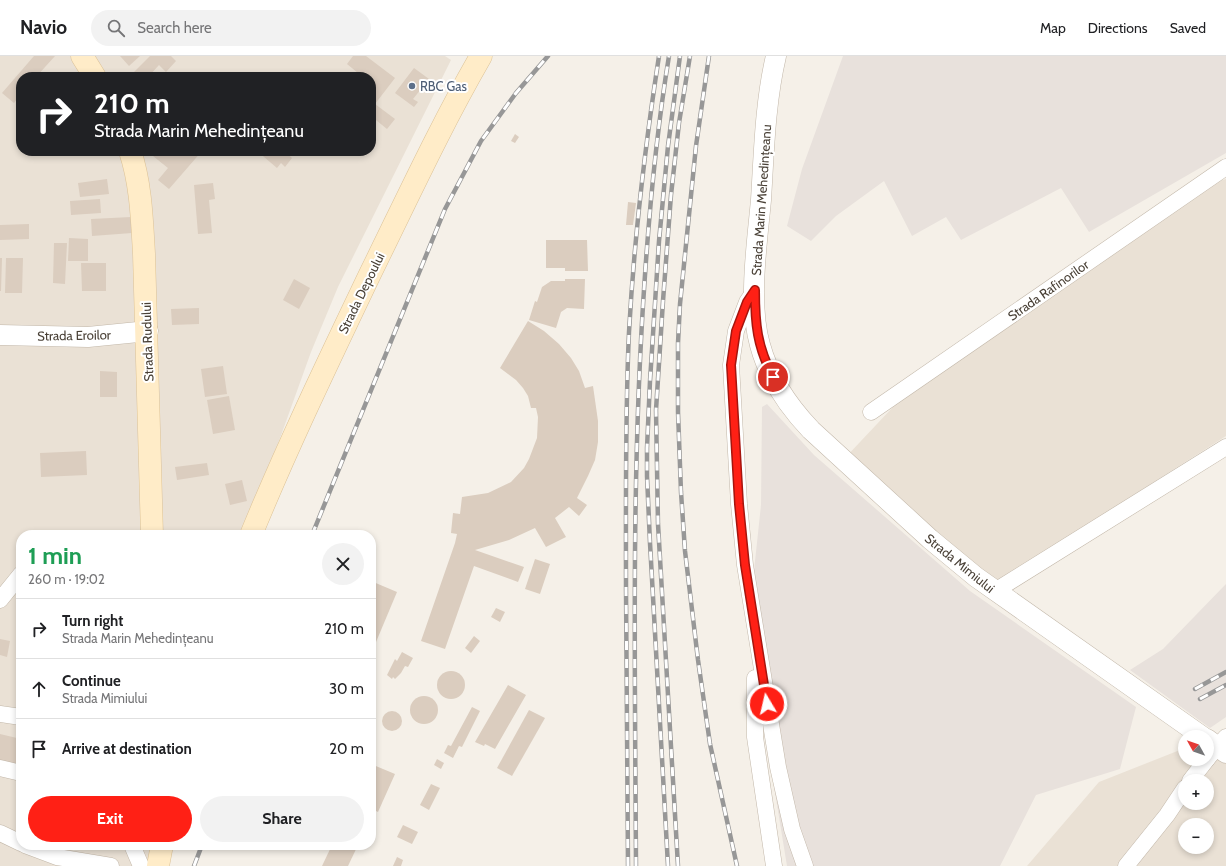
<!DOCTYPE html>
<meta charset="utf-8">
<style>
:root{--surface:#fff;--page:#f2f2f2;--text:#202124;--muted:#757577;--line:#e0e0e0;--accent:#ff2015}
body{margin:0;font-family:Cabin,sans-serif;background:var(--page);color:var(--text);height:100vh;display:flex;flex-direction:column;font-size:15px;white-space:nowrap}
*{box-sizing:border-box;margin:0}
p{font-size:13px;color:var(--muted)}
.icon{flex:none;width:22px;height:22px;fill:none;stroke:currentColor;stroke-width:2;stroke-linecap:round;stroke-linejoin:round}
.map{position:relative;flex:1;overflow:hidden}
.drawer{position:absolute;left:16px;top:474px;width:360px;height:320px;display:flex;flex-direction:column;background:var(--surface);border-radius:16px;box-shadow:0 2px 6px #0003}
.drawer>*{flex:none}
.top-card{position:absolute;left:16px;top:16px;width:360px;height:84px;border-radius:16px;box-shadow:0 2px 6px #0003;background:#202124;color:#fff;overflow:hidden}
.needle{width:26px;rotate:310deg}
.fabs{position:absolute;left:1178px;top:674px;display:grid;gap:8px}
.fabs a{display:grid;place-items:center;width:36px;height:36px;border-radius:50%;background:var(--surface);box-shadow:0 2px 6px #0003;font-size:20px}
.pin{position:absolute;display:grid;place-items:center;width:34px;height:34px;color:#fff;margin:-17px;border:2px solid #fff;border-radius:50%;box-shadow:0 1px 4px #0007}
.me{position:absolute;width:44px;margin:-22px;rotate:351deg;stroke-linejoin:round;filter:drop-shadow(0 0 3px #0008)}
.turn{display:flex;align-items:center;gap:14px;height:84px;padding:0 12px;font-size:18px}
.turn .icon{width:52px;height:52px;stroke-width:2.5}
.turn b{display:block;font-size:28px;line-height:34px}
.round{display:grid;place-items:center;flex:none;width:42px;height:42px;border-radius:21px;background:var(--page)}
.summary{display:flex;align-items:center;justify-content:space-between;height:68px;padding:0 12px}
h1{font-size:24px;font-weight:700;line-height:30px;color:#1e9e55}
.action{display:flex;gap:8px;margin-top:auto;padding:8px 12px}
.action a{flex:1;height:46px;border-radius:24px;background:var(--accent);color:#fff;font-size:16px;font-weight:700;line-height:46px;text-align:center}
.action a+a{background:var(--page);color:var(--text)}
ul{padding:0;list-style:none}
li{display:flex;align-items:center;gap:12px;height:60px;padding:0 12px;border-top:1px solid var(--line)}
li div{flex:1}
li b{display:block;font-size:15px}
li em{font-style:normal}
header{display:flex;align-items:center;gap:24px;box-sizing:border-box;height:56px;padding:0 20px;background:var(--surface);border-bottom:1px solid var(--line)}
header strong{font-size:19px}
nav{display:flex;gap:22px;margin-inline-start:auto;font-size:14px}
.search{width:280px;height:36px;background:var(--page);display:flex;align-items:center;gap:10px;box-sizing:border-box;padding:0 14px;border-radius:22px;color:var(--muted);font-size:15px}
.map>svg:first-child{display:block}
.residential{fill:#eae1d5;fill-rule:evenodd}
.industrial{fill:#e8e1dc}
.building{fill:#dbcdbf}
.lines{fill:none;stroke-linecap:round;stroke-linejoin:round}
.minor-casing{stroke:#c2b7a9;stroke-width:17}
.tertiary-casing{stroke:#c2b7a9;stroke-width:21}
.secondary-casing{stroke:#dcc296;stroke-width:23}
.minor{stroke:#fff;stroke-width:16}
.tertiary{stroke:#fff;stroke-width:20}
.secondary{stroke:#ffecc8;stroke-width:22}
.rail-casing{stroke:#979797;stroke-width:4.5}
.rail{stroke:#fff;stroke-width:3;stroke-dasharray:9;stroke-linecap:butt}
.route-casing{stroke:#a6150e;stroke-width:10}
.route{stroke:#ff2015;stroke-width:7}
.service-dot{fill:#5c6f8a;stroke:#fff;stroke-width:1.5}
.labels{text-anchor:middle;stroke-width:4;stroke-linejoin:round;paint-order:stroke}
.service-label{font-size:13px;fill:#4e5e75;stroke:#fff;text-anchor:start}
.street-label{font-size:13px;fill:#494036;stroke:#fff}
</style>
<header>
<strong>Navio</strong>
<div class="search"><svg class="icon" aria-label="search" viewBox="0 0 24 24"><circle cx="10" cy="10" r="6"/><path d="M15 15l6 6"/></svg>Search here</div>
<nav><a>Map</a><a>Directions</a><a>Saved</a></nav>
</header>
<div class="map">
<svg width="1226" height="810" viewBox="0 0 1226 810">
<rect width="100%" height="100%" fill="#f5f0e8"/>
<!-- residential -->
<g class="residential">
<path d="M0,0H445L451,4L338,231L311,296L252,460L247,479H21V789H170L166,810H0ZM21,21H371V95H21Z"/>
<path d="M1226,123V380L1074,477L1006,541L844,403L909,334L1198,131Z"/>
<path d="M1226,676V810H1027L1099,726L1185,692V703H1207ZM1185,725H1207V747H1185ZM1185,769H1207V791H1185Z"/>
</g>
<!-- industrial -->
<g class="industrial">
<path d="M843,0H1226V97L1089,176L1061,132L961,184L946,161L912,180L884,125L836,160L811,185L787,170L802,113Z"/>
<path d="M767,348L814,399L970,535L1136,651L1120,713L1036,739L1000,810H787L748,571L761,449L762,351Z"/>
<path d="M1226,528V661L1210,672L1130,614L1163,593Z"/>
</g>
<!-- building -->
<g class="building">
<path d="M34,0H55L36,21H21V38L14,47L2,37Z"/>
<path d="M120,0H140L129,10Z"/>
<path d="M150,0H171L176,5L166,16L159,9L148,21H139L134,16Z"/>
<path d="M353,0H366L395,22L375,48L395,63L387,73L371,60V21H355L358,17L347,8Z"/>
<path d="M414,12L429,23L413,43L418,46L414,51L395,37Z"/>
<path d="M515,78L519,81L515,87L511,85Z"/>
<path d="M157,95H202L169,133L158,124L168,112L153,100Z"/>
<path d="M257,95H287L286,97L292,102L285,111L281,107L277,112Z"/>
<path d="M107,123L109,138L80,141L78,127Z"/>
<path d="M213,127L215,143L209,144L212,177L198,178L194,129Z"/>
<path d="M100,143L101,157L71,159L70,145Z"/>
<path d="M628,146L636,147L633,169H626Z"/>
<path d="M131,161L132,177L92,180L91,163Z"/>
<path d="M29,168V183L0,184V169Z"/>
<path d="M69,182L88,183V205H68Z"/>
<path d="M546,184H587L588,215H565V212H546Z"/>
<path d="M54,187H67L65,228L53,227Z"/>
<path d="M0,202H2L1,235H0Z"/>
<path d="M6,202H23L22,237H5Z"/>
<path d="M81,207H106V235H82Z"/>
<path d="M294,223L310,232L299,253L283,244Z"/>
<path d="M565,223H585L584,253L567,252L561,256L556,272L529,264L535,245L537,246L542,231L551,225H565Z"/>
<path d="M199,252V268L172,269L171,253Z"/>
<path d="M528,265L544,275L559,288L571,302L579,315L585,332L593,330L598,365V386L595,404L588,420L577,442L587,449L579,460L569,451L555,462L566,481L546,491L535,472L509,484L475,494L524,511L518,526L474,510L445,593L421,585L455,487L457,478L451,477L453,457L460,458L462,441L488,437L511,426L524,412L529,403L537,382L538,361L536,352H531L528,340L523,332L516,324L500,312Z"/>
<path d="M223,310L227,338L205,341L201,313Z"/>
<path d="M100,315L117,316V341H100Z"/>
<path d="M229,340L235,374L213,378L207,344Z"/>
<path d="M86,395L87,419L41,421L40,397Z"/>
<path d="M207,407L209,419L177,424L175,411Z"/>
<path d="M242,424L247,445L230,449L225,428Z"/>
<path d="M535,503L550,508L540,538L525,533Z"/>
<path d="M371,525L397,536L371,598Z"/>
<path d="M496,552L505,556L500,566L491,561Z"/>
<path d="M474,580L480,585L471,597L465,592Z"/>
<path d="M0,583L10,585L7,601L0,599Z"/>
<path d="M402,596L413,602L408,611L405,610L401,617L395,623L393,621L392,623L387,619L395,603L397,605Z"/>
<circle cx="451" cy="629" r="14"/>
<path d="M508,629L526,639L495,693L485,688L484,690L475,686Z"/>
<circle cx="424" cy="654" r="14"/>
<path d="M472,651L480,655L462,691L459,690L453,702L444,697L448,689L451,690Z"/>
<path d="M529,654L545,662L512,720L497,712Z"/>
<circle cx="392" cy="665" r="10"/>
<path d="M0,678L21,683L20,709L0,705Z"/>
<path d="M437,703L444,707L441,713L434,709Z"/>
<path d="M371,708L395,718L378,756L374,754L371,760Z"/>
<path d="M431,728L440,732L429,754L420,749Z"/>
<path d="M403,769L418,776L412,788L397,781Z"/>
<path d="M332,789H358L348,810H322Z"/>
<path d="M397,801L403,804L401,810H393Z"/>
</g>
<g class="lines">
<!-- minor casing -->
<g class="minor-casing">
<g id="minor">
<path d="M755,234L747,246L736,275L731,309L739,448L745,509L778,711L792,773L805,810"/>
<path d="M871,356L1226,111"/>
<path d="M995,535L1226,391"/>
<path d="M0,544L21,518"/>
<path d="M755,622V681L774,810"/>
<path d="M0,658L21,661"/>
<path d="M1207,703L1226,681"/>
<path d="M0,712L21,717"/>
<path d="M1190,725L1207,703"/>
<path d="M0,777L21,787"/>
<path d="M25,789L57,801L111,810"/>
<path d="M132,789L141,810"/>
<path d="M1126,810L1167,759L1185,732"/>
</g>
</g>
<!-- tertiary casing -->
<g class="tertiary-casing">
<g id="tertiary">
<path d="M776,0C765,47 764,96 761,144C757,188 748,247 760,289C769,322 788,350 811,374L930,483L976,521L1203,681"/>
<path d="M0,279L88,281L148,275"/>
<path d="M1207,683L1226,697"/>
</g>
</g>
<!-- secondary casing -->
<g class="secondary-casing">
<g id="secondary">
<path d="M82,0L95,21"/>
<path d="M130,95C141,128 142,164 144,198L152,479"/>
<path d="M251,479C287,391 329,304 370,218C406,145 440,71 481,0"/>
<path d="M158,810L162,789"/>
</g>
</g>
<!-- minor -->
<use href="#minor" class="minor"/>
<!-- tertiary -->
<use href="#tertiary" class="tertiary"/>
<!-- secondary -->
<use href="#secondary" class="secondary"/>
<!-- rail casing -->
<g class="rail-casing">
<g id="rail">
<path d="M709,0L696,90L680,248L678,287V356L681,436L685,495L698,604L710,688L737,810"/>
<path d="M312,479L445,153L481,85L516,37L548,0"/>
<path d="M1195,633L1226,616"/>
<path d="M1200,643L1226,629"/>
<path d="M194,810L202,789"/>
<path d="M628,810C627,718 627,625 626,533C626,447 625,361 629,276C634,184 645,91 659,0"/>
<path d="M636,810C635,613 631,416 645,219C650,145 657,73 669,0"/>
<path d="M668,810L650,487L647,420V392L650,325L659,185L668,90L680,0"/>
<path d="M678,810L658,468L656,354L663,245L671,139L679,67L690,0"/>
</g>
</g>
<!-- rail -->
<use href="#rail" class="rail"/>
</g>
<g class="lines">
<!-- route casing -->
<g class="route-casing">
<path id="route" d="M767,648L745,509L739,448L731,309L736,275L747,246L755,234C755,268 757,290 773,321"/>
</g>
<!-- route -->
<use href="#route" class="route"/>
</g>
<!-- markers -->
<circle class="service-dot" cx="412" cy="30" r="4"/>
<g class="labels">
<!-- service labels -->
<g class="service-label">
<text x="420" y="35">RBC Gas</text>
</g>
<!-- street labels -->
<g class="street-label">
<text transform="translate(761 144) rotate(-86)" y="5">Strada Marin Mehedințeanu</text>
<text transform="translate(1048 234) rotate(-35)" y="5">Strada Rafinorilor</text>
<text transform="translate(361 237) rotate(-64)" y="5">Strada Depoului</text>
<text transform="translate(74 279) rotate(-1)" y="5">Strada Eroilor</text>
<text transform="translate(147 286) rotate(-92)" y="5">Strada Rudului</text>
<text transform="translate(960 507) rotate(39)" y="5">Strada Mimiului</text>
</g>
</g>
</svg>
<div class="fabs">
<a><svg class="needle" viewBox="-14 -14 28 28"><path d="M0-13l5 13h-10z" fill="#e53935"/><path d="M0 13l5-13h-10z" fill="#757577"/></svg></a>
<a>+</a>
<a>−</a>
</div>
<div class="pin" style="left:773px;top:321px;background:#d93025"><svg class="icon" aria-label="arrive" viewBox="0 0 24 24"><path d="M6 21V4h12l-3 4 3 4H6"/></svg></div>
<svg class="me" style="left:767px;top:648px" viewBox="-20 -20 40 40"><circle r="17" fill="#ff2015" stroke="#fff" stroke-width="3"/><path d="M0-11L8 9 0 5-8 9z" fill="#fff"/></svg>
<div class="top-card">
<div class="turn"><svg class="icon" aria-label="right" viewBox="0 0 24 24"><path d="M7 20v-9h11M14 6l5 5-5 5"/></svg><div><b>210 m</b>Strada Marin Mehedințeanu</div></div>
</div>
<section class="drawer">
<div class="summary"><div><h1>1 min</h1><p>260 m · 19:02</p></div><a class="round"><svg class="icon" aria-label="close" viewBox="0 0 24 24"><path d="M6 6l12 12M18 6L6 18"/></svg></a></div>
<ul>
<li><svg class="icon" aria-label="right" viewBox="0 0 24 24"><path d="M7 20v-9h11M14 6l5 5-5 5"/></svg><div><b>Turn right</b><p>Strada Marin Mehedințeanu</p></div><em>210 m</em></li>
<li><svg class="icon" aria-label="ahead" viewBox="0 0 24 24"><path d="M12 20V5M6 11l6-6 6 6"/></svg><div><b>Continue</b><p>Strada Mimiului</p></div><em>30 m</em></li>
<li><svg class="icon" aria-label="arrive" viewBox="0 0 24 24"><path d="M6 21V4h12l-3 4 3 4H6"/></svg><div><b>Arrive at destination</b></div><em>20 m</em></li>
</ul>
<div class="action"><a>Exit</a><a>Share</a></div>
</section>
</div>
